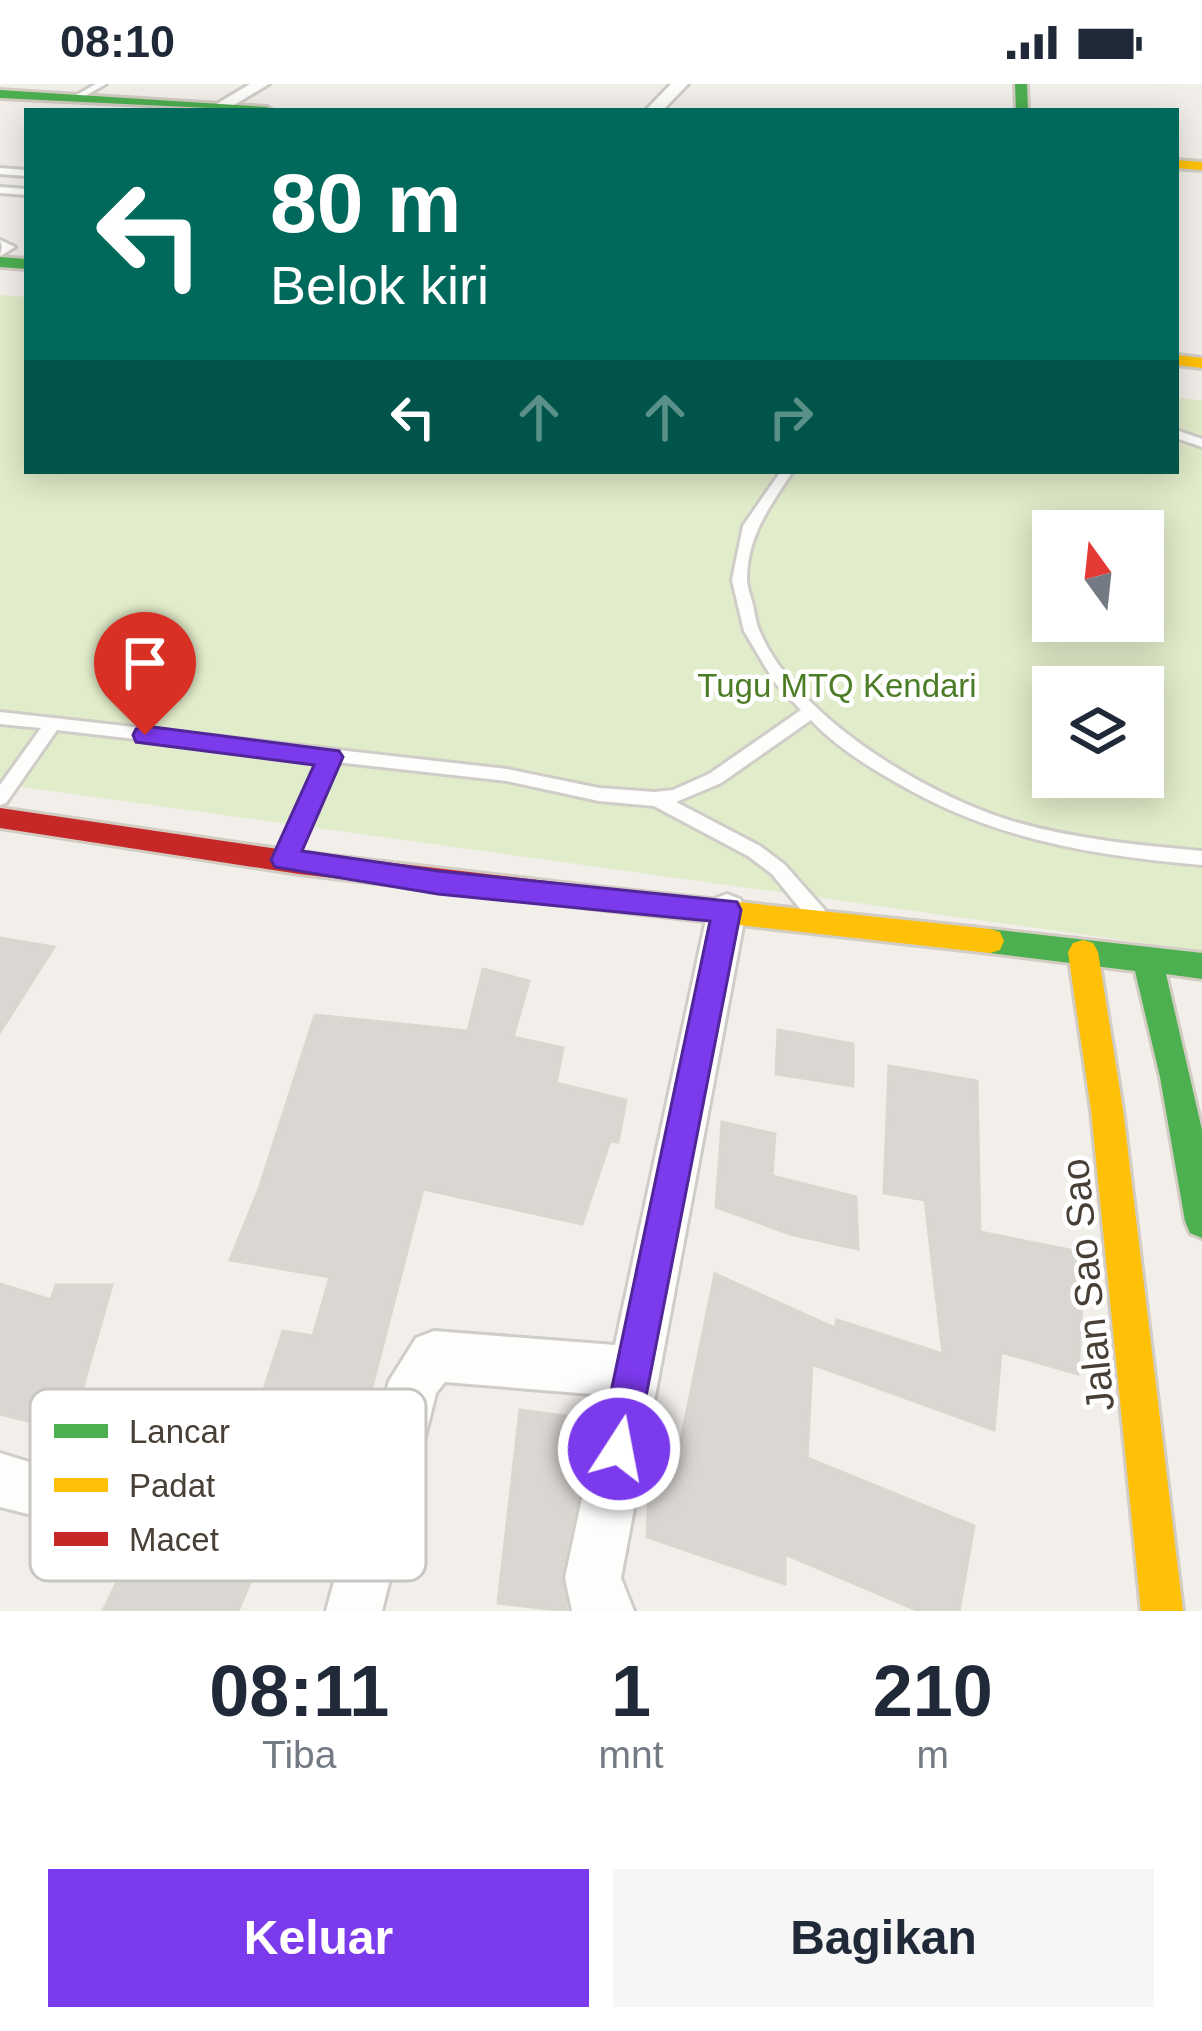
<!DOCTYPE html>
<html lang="id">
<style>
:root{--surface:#fff;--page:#f6f6f7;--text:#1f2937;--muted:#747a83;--accent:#7c3aed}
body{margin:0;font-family:Arial,sans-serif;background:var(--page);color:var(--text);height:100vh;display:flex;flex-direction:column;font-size:45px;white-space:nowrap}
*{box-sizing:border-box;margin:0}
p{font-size:39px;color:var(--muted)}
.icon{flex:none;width:66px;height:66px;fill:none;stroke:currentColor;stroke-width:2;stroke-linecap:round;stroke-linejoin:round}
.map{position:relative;height:1527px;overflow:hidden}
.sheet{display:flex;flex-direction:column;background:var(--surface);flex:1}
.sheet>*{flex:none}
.guide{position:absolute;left:24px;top:24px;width:1155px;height:366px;border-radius:0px;box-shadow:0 6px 30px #0003;background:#00695c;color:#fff;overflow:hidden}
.needle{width:78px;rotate:345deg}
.buttons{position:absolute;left:1032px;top:426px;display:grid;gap:24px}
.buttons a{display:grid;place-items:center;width:132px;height:132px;border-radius:0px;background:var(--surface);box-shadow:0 6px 30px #0003;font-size:60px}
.pin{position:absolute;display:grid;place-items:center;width:102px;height:102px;color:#fff;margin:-123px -51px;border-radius:50% 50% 50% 0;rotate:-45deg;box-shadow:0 0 12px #0007}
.pin .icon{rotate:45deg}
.me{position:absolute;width:132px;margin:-66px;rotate:11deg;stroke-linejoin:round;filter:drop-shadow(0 0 9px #0008)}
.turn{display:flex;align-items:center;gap:42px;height:252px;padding:0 48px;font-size:54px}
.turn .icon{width:156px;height:156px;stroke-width:2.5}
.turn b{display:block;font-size:84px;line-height:102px}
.lanes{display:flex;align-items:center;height:114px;padding:0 48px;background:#0003;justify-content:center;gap:60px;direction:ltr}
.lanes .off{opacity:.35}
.eta{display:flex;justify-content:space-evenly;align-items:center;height:204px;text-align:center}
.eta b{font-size:72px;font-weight:700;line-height:84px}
.primary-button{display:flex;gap:24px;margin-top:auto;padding:24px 48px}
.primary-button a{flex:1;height:138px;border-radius:0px;background:var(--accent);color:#fff;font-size:48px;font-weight:700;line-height:138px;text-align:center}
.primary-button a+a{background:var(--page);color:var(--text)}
.status{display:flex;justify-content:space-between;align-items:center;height:84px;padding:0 60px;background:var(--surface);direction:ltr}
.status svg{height:33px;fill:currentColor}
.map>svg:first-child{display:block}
.green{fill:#e1ecca;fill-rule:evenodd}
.building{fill:#dad6d2;stroke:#dad6d0;stroke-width:3}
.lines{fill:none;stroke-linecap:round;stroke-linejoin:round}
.lane-casing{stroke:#d0cdc8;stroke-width:6}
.street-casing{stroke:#d0cdc8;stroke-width:6}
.fast-casing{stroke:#d2ccc2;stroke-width:6}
.slow-casing{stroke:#d2ccc2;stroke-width:6}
.jam-casing{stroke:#d2ccc2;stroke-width:6}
.lane{fill:#fdfdfc;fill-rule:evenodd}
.street{fill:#fdfdfc;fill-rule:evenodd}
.fast{fill:#4caf50;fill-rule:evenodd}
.slow{fill:#ffc107;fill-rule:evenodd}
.jam{fill:#c62828;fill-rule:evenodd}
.route{fill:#7c3aed;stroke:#51269a;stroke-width:3}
.labels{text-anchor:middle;stroke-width:9;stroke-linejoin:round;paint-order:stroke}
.park-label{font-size:33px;fill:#4c7d26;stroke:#fff}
.near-street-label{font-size:39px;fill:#484036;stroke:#fff}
.key{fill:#fff;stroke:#c8c6c3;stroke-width:3}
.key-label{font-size:33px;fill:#484036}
</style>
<div class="status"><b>08:10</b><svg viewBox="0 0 49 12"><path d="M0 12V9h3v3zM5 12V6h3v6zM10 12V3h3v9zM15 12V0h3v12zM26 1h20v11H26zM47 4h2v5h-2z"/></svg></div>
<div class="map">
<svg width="1202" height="1527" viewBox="0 0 1202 1527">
<rect width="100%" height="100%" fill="#f2efeb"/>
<!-- green -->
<path class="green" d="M0,211L27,213V387H1176V314L1202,316V867L0,700ZM1053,447H1143V537H1053ZM1053,603H1143V693H1053Z"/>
<!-- building -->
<g class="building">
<path d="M0,854L54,863L0,948Z"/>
<path d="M483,885L529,897L513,953L563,964L556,999L626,1016L618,1058L610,1057L582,1140L423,1105L338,1435L229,1413L283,1247L313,1252L330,1193L230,1176L259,1105L315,931L468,947Z"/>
<path d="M778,946L853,960V1002L776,990Z"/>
<path d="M889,982L977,997L980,1148L1085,1169L1078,1290L1001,1268L994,1346L812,1280L807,1374L974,1442L959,1527H919L785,1470V1500L647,1453L650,1391L672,1400L715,1190L835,1244L837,1236L943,1270L925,1116L884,1109Z"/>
<path d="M722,1038L775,1050L772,1092L856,1113L858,1165L790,1150L716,1123Z"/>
<path d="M0,1200L51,1216L56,1201H112L70,1348L0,1330Z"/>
<path d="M520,1326L594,1336L561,1493L567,1527L498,1519Z"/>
<path d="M145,1440L256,1484L238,1527H103Z"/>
</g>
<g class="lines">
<!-- lane casing -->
<g class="lane-casing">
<g id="lane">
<path d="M96,0H106L78,16L71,14Z"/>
<path d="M0,84L27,86V92L0,90Z"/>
<path d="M0,103L27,105V111L0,109Z"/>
<path d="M0,156L15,163L0,172L2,163Z"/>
<path d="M1176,346L1202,355V363L1176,354Z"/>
<path d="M781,387H793C771,421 747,451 747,495C747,503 751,513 753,521C755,530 756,540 760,548C796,633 926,711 1012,737C1073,755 1138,761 1202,767V781C1089,771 991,755 892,696C864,680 833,660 811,636L721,699L676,718L760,762L784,780L824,825L826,831L824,837L817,839L810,837L772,790L748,772L654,722L599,717L507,697L336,678L293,775L290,780H278L275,775L320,676L57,646L6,719L0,721V701L41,644L0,640V628L507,685L599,704L655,708L673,706L709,690L801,626L775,599L744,547L732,496L743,442Z"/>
</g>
</g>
<!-- street casing -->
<g class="street-casing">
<g id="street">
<path d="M250,0H269L224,27L210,24Z"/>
<path d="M671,0H688L662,27H645Z"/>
<path d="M727,810L740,815L746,826L621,1494L634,1527H572L565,1494L604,1311L445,1298L436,1309L382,1527H326L389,1297L416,1254L434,1247L615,1261L708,826L714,815Z"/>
<path d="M0,1369L59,1387L67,1406L59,1425L40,1433L0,1423Z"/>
</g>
</g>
<!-- fast casing -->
<g class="fast-casing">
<g id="fast">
<path d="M1015,0H1027L1028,27H1016Z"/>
<path d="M0,6L267,23L273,27L0,14Z"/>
<path d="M0,173L27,175V185L0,183Z"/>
<path d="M990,845L1202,869V895L1166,890L1202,1046V1154L1190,1149L1185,1137L1160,993L1135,887L990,869L980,866L976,857L980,848Z"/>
</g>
</g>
<!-- slow casing -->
<g class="slow-casing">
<g id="slow">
<path d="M1176,76L1202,78V86L1176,84Z"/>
<path d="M1176,271L1202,274V284L1176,281Z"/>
<path d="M606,804L990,845L1000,848L1004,857L1000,866L990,869L606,826L596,823L592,815L596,807Z"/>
<path d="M1083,856L1093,859L1098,868L1123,1026L1183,1527H1141L1091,1026L1068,868L1073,859Z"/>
</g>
</g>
<!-- jam casing -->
<g class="jam-casing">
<path id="jam" d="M0,724L299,768L606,804L616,807L620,815L616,823L606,826L299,790L0,744Z"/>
</g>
<!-- lane -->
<use href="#lane" class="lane"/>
<!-- street -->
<use href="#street" class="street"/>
<!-- fast -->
<use href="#fast" class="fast"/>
<!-- slow -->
<use href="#slow" class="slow"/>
<!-- jam -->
<use href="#jam" class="jam"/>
</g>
<!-- route -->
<path class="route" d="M145,642L339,667L343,673L302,767L438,787L737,818L741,826L633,1379L619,1385L605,1379L599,1365L710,837L438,810L275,783L271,776L314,681L136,658L133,651L136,645Z"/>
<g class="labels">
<!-- park labels -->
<g class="park-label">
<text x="837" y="613">Tugu MTQ Kendari</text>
</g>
<!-- near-street labels -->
<g class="near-street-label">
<text transform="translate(1087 1201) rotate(-96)" y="14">Jalan Sao Sao</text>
</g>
</g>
<!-- legend -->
<rect x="30" y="1305" width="396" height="192" rx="18" class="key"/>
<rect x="54" y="1340" width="54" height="14" fill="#4caf50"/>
<rect x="54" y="1394" width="54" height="14" fill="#ffc107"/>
<rect x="54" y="1448" width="54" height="14" fill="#c62828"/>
<g class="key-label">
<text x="129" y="1359">Lancar</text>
<text x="129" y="1413">Padat</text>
<text x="129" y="1467">Macet</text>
</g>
</svg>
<div class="buttons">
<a><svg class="needle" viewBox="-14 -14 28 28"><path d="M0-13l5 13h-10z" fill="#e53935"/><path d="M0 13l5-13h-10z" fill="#747a83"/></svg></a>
<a><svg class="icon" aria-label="layers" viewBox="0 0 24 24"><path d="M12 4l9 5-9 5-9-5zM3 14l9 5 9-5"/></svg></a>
</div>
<div class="pin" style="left:145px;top:651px;background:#d93025"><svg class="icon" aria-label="arrive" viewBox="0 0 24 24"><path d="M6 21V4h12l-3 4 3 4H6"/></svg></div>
<svg class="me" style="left:619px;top:1365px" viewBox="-20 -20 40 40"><circle r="17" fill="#7c3aed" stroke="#fff" stroke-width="3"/><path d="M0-11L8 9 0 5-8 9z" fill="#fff"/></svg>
<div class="guide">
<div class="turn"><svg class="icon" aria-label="left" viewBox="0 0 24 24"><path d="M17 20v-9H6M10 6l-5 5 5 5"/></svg><div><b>80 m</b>Belok kiri</div></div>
<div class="lanes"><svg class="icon" aria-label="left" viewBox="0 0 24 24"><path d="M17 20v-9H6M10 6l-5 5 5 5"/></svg><svg class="icon off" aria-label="ahead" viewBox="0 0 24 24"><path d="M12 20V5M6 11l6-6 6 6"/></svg><svg class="icon off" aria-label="ahead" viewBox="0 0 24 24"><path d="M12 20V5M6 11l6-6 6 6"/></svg><svg class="icon off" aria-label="right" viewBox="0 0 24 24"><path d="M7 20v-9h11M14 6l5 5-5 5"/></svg></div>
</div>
</div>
<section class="sheet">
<div class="eta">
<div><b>08:11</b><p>Tiba</p></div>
<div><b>1</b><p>mnt</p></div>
<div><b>210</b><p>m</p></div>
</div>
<div class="primary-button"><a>Keluar</a><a>Bagikan</a></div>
</section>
